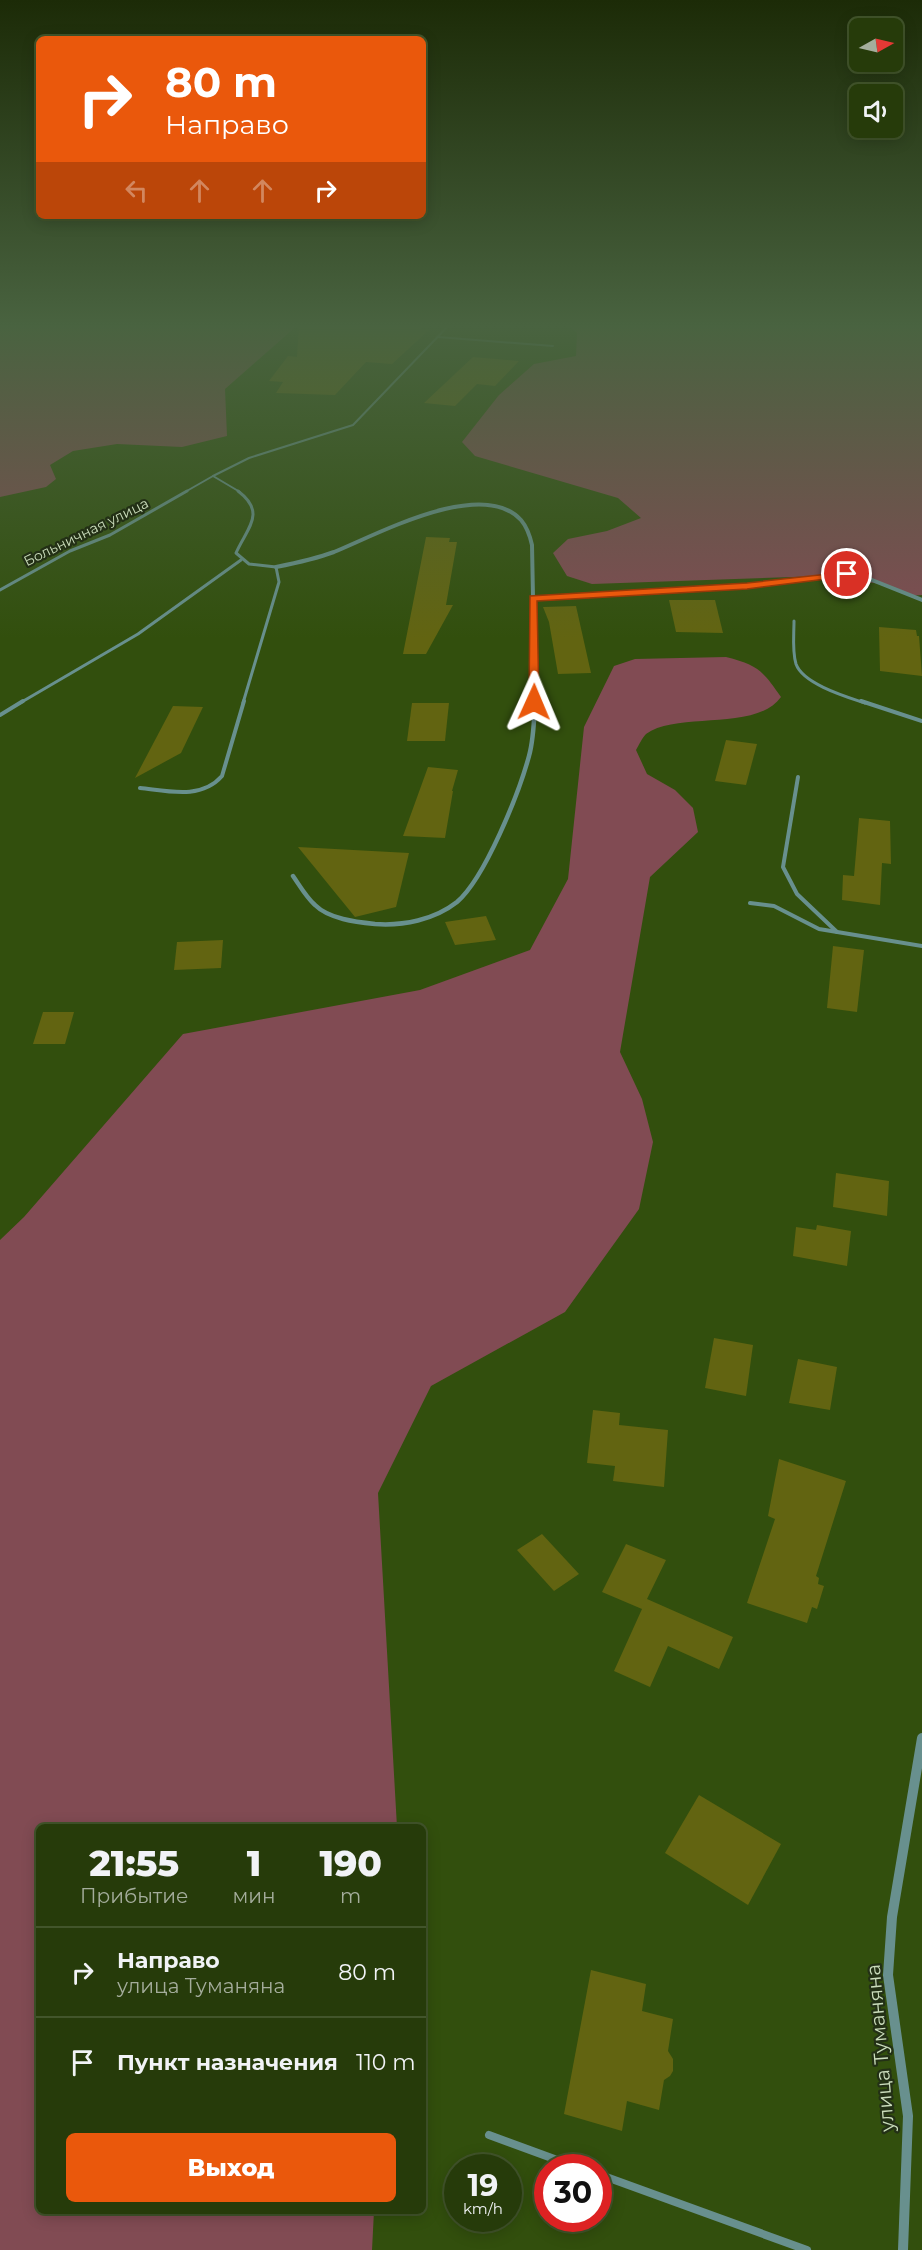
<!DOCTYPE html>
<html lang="ru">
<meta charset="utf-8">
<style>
:root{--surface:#263b0a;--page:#324618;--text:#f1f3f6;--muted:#a4ad9c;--line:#42552b;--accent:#ea580c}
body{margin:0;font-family:Montserrat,sans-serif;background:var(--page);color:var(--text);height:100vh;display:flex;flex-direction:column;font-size:22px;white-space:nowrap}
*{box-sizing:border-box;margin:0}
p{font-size:20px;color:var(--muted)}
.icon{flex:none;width:33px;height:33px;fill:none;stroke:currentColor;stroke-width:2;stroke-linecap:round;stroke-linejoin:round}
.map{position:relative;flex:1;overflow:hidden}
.drawer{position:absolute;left:36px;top:1824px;width:390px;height:390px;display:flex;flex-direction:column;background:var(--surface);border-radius:9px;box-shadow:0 3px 15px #0003,0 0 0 2px var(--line)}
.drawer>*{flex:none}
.top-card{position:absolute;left:36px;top:36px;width:390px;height:183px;border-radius:9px;box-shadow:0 3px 15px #0003,0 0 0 2px var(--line);background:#ea580c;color:#fff;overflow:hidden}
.needle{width:39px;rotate:82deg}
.fabs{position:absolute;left:849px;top:18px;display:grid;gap:12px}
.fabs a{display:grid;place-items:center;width:54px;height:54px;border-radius:9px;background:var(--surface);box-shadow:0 3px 15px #0003,0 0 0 2px var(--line);font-size:30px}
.speed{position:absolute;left:444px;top:2154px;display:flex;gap:12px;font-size:30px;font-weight:700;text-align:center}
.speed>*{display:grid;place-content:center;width:78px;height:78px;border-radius:50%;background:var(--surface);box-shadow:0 3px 15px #0003,0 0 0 2px var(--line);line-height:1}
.speed small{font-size:15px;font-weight:400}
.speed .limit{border:9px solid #d22;background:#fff;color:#111}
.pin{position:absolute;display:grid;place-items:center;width:51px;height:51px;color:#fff;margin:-26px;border:3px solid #fff;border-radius:50%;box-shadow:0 2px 6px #0007}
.me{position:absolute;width:66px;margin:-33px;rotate:1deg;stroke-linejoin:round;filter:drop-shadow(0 0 4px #0008)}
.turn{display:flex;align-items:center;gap:21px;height:126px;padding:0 30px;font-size:27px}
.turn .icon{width:78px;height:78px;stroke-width:2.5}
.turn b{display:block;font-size:42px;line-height:51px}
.lanes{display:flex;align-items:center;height:57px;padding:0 30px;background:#0003;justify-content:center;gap:30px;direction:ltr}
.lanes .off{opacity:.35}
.eta{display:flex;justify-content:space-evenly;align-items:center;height:102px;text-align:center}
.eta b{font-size:36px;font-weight:800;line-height:42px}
.cta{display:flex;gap:12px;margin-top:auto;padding:12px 30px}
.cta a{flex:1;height:69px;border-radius:9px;background:var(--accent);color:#fff;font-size:24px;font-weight:800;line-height:69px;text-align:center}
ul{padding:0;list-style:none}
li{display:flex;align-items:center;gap:18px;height:90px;padding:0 30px;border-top:2px solid var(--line)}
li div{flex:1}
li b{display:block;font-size:22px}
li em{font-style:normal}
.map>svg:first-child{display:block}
.green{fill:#814b53}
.building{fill:#626411}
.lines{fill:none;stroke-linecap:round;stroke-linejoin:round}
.lane-far3{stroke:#68908e;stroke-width:2}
.lane-far2{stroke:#68908e;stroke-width:3}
.lane-far1{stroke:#68908e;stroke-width:4}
.lane{stroke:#68908e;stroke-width:8}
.street-far2{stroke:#68908e;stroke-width:4}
.street-far1{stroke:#68908e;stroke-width:4.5}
.street{stroke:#68908e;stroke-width:10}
.route{fill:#ea580c;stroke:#983908;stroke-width:1.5}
.labels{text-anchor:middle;stroke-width:4.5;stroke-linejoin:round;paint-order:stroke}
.far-street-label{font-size:14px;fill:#cadcbb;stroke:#233016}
.near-street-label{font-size:20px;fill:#cadcbb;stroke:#233016}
</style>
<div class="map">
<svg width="922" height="2250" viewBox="0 0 922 2250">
<rect width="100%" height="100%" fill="#324f0d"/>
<!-- green -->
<g class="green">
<path d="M0,324H299L225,389L227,436L182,447L117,444L73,451L50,465L56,479L46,487L0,497Z"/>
<path d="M568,324H922V595L909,596L881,584L823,576L592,584L567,576L553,553L568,539L607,531L641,518L618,498L475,456L462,442L499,395L534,364L576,356L577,333Z"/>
<path d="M726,657C758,665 763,671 781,697C756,732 678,711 646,734C642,738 639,745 636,750L647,774L675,790L693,808L698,832L650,877L620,1052L642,1099L653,1142L639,1209L565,1312L431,1386L378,1493L397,1827H39V2211H374L372,2250H0V1240L24,1217L183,1034L420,990L530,950L568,879L584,727L614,666L635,659Z"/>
</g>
<!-- building -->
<g class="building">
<path d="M299,324H426L421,329L429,330L392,364L366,362L335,395L276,393L283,382L269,381L288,356L297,357Z"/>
<path d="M473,357L519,361L495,386L477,384L455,406L424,403Z"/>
<path d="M426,537L450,538L449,542H457L446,605H453L426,654H403Z"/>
<path d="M669,600H715L723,633L676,632Z"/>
<path d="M576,606L591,673L558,674L549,622L543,607Z"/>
<path d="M879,627L916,630L917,636H919L922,676L880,671Z"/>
<path d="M412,703H449L445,741H407Z"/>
<path d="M173,706L203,707L181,753L135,778Z"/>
<path d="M726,740L757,744L746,785L715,781Z"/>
<path d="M428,767L458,770L452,791H453L445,838L403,836Z"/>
<path d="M859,818L890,821L891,864L882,863L880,905L842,900L843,875L854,876Z"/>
<path d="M298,847L409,853L396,907L355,917Z"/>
<path d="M486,916L496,940L455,945L445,922Z"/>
<path d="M223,940L221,968L174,970L177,942Z"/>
<path d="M833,946L864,950L857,1012L827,1008Z"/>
<path d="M43,1012H74L65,1044H33Z"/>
<path d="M836,1173L889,1181L887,1216L833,1207Z"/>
<path d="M817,1225L851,1231L847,1266L793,1256L796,1227L816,1230Z"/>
<path d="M714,1338L753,1345L746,1396L705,1388Z"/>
<path d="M798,1359L837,1367L830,1410L789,1403Z"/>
<path d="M593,1410L620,1413L619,1425L668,1430L664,1487L613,1481L615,1466L587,1463Z"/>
<path d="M779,1459L846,1481L816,1576L819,1578L818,1584L824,1586L817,1609L812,1607L807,1623L747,1603L775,1519L768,1516Z"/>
<path d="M542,1534L579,1574L554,1591L517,1550Z"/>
<path d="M626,1544L666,1560L647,1599L733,1637L719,1669L668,1646L650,1687L614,1671L642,1609L602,1592Z"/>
<path d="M699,1795L781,1844L748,1905L665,1853Z"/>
<path d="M591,1970L646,1984L642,2011L673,2019L668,2051L673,2059V2071L670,2076L664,2080L659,2110L627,2101L622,2131L564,2114Z"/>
</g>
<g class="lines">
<!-- lane-far3 -->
<g class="lane-far3">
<path d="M438,337L553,346"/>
<path d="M185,492L213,476"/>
<path d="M240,492L213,476L249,458L353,425L450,324"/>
</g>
<!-- lane-far2 -->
<g class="lane-far2">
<path d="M238,491C267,513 247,528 236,553L249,564L276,567L279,582L243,703"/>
<path d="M0,590L70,551L110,535L187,491"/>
<path d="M794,621C794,635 792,651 796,664C803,684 847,697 865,703"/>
<path d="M20,703L138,634L241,560"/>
</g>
<!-- lane-far1 -->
<g class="lane-far1">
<path d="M861,701L922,721"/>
<path d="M0,715L23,701"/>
<path d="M798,777L783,867L797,894L837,932"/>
<path d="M140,788C168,791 201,800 222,776L244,701"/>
<path d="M750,903L774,906L819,929L922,946"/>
</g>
<!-- lane -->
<g class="lane">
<path d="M489,2135L579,2168"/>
<path d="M598,2174L807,2250"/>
</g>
<!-- street-far2 -->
<g class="street-far2">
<path d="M276,567C296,563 315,559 334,552C376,535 482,477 521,520C527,527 530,536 532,545L535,703"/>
<path d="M533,598L747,586L847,574L867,578L922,600"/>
</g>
<!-- street-far1 -->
<path class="street-far1" d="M293,876C300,886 306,897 315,905C329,919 356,922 375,924C403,926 434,920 457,902C485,878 519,793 529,756C534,738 534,720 535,701"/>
<!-- street -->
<path class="street" d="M903,2250L908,2116L888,1975L892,1917L922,1738"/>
</g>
<!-- sky -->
<linearGradient id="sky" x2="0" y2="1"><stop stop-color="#1c2b07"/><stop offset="0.51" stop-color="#496340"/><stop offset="1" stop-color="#496340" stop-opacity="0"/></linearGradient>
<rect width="922" height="639" fill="url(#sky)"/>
<!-- route -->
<path class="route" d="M847,572H850V576L747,589L537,601L539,702L534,705L529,702L530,596L747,583Z"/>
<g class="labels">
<!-- far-street labels -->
<g class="far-street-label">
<text transform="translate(86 532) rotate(-26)" y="5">Больничная улица</text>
</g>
<!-- near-street labels -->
<g class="near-street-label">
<text transform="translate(880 2048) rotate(-95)" y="7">улица Туманяна</text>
</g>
</g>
</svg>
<div class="fabs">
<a><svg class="needle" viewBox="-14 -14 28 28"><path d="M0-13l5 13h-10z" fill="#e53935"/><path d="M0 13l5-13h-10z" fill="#a4ad9c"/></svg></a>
<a><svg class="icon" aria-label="sound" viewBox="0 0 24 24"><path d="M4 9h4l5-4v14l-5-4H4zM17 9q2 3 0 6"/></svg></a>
</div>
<div class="speed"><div>19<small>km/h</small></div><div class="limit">30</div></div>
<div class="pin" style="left:847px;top:574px;background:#d93025"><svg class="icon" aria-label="arrive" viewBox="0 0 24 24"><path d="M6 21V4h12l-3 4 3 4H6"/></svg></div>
<svg class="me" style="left:534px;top:702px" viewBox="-20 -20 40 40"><path d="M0-17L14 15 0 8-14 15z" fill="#ea580c" stroke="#fff" stroke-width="4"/></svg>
<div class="top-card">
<div class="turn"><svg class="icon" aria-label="right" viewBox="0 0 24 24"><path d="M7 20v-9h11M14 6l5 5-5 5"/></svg><div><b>80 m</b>Направо</div></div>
<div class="lanes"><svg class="icon off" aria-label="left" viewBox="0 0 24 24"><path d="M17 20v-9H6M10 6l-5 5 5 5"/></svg><svg class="icon off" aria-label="ahead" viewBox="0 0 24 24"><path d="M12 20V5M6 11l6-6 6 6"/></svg><svg class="icon off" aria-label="ahead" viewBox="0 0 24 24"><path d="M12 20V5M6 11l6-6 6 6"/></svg><svg class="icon" aria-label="right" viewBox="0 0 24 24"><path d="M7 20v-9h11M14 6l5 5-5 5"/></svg></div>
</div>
<section class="drawer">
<div class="eta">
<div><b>21:55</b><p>Прибытие</p></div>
<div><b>1</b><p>мин</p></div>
<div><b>190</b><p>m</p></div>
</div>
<ul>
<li><svg class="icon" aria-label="right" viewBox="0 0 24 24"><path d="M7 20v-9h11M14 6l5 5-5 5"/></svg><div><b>Направо</b><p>улица Туманяна</p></div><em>80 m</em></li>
<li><svg class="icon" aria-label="arrive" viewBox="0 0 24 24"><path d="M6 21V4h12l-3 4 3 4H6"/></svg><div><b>Пункт назначения</b></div><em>110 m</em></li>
</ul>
<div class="cta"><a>Выход</a></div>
</section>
</div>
